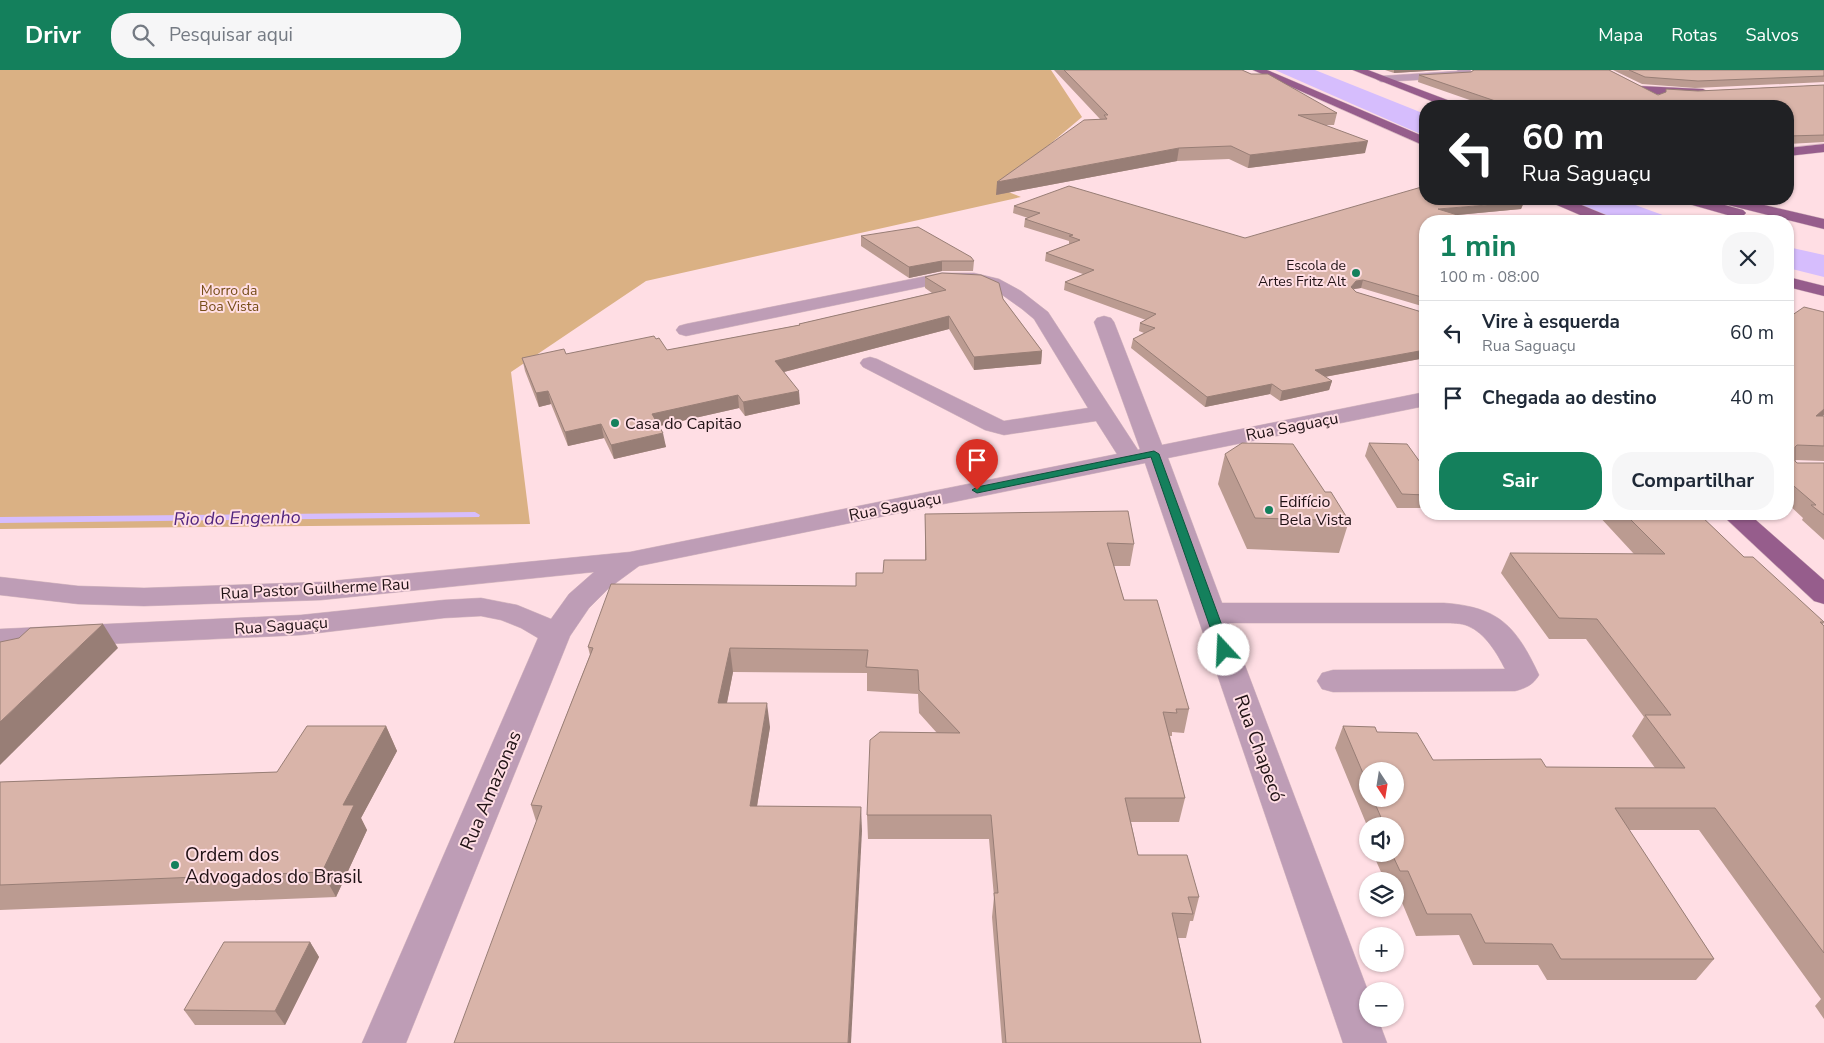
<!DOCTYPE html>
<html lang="pt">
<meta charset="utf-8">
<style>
:root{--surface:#fff;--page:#f6f6f7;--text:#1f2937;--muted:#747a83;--line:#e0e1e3;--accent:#14805c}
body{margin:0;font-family:"Nunito Sans",sans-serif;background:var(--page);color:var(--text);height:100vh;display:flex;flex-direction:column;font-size:19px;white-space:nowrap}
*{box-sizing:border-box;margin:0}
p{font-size:16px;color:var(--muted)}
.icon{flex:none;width:28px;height:28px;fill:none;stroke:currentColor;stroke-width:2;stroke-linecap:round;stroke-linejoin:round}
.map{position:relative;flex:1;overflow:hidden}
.panel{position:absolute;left:1419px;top:145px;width:375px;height:305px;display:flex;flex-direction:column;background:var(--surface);border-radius:20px;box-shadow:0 1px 4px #0004}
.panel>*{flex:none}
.hud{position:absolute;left:1419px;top:30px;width:375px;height:105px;border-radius:20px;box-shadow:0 1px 4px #0004;background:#202124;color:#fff;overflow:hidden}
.needle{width:32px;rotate:168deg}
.controls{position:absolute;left:1359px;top:692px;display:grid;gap:10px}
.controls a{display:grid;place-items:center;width:45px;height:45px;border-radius:50%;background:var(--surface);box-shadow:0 1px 4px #0004;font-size:25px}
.pin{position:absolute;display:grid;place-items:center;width:42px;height:42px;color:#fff;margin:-51px -21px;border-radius:50% 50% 50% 0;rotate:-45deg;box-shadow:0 0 5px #0007}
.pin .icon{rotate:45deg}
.me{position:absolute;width:55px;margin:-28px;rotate:340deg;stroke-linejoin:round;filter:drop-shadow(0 0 4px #0008)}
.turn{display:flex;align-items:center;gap:18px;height:105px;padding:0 20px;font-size:22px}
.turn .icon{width:65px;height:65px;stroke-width:2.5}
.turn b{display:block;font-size:35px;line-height:42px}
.round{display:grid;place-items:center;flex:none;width:52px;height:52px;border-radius:20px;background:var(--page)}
.overview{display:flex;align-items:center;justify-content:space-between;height:85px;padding:0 20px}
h1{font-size:30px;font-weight:700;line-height:38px;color:var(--accent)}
.cta{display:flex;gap:10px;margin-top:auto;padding:10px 20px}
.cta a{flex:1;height:58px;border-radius:20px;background:var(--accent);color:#fff;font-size:20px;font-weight:700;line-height:58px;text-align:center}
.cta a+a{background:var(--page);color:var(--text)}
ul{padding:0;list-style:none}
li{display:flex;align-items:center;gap:15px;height:65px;padding:0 20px;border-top:1px solid var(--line)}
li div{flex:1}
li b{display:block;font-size:19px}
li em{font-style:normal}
header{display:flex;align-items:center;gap:30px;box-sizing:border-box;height:70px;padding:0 25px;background:var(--accent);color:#fff}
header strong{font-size:24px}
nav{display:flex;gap:28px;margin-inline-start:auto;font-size:18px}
.search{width:350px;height:45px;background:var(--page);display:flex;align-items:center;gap:12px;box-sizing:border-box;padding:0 18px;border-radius:20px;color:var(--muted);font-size:19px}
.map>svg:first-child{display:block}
.green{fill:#dab184}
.water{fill:#d6bdfd}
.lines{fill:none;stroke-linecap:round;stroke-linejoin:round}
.stream{fill:#d6bdfd;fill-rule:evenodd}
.minor-casing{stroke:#dbbdc3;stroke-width:1}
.major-casing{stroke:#dbbdc3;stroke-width:1}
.minor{fill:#be9db6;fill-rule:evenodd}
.major{fill:#965d8c;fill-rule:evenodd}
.wall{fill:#bb9b91;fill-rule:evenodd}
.shaded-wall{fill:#987e76}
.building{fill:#d9b4a9;stroke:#987e76}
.route{fill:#14805c;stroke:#0d533c}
.poi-dot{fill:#14805c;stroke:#ffdee4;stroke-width:2}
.labels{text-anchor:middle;stroke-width:4;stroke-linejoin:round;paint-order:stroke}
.far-poi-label{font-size:14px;fill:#201215;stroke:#ffdee4;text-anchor:end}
.far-park-label{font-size:14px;fill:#764d17;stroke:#ffdee4}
.poi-label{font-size:16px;fill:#201215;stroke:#ffdee4;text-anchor:start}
.street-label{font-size:16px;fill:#201215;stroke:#ffdee4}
.water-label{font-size:18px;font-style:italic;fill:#51257f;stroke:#ffdee4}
.near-street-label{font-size:19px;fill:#201215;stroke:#ffdee4}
.near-poi-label{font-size:19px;fill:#201215;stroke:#ffdee4;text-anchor:start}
</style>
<header>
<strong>Drivr</strong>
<div class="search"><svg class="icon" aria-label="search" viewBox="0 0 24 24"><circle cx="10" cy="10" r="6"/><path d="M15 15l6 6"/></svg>Pesquisar aqui</div>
<nav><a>Mapa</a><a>Rotas</a><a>Salvos</a></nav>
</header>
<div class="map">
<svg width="1824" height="973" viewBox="0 0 1824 973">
<rect width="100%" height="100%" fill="#ffdee4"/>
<!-- green -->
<path class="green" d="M0,0H1051L1082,47L998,118L1021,127L646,211L511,302L530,454L0,459Z"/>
<!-- water -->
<g class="water">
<path d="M1275,0H1315L1425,44V66Z"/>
<path d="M1566,129H1619L1679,151H1616Z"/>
<path d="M1788,177L1824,185V207L1788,198Z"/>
</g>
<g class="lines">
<!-- stream -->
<path class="stream" d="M475,442L480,445L479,447L0,453V447Z"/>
<!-- minor casing -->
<g class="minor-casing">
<g id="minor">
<path d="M1457,0H1470L1474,4L1469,7L1381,12L1376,9L1381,6L1458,1Z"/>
<path d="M942,203H974L999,209L1021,221L1048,242L1138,380L1140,379L1094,252L1097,248L1104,246L1111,248L1114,252L1162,375L1425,322V336L1168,388L1222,533H1444C1499,537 1516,556 1539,605C1533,615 1526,618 1515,621L1333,622L1322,619L1317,611L1322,603L1333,600L1505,599C1497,583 1485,563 1468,556C1461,553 1452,553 1444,553H1229L1368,921V949H1378L1387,973H1343L1145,393L639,496L609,518L589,538L570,566L406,973H362L538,568L521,558L501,550L481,546L444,548L301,565L0,579V559L301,545L444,530L481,528L517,535L551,549L569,524L594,502L321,530L144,536L78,534L0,525V507L78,516L144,518L321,512L630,482L1117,384L1096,351L1004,365L985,360L863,297L860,293L863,289L870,287L877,289L1004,351L1088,338L1034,249L1022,239L1001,224L981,215L942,213L686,266L679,264L676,260L679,256L686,254Z"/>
</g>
</g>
<!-- major casing -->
<g class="major-casing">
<g id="major">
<path d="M1253,0H1267L1425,67V76Z"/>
<path d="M1353,0H1368L1458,34L1460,36H1444Z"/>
<path d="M1640,16L1703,19L1709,22C1700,30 1649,24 1636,21L1635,19Z"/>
<path d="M1824,74V82L1788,86V78Z"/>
<path d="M1548,129H1567L1613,148L1615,151H1594L1550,132Z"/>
<path d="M1680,129H1703L1743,140L1746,143L1743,146L1738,148L1682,132Z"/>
<path d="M1714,129H1739L1824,149V159L1716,132Z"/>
<path d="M1788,207L1824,216V226L1788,217Z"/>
<path d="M1721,444H1749L1824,510V534L1814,531Z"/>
</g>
</g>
<!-- minor -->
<use href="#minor" class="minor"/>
<!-- major -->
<use href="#major" class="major"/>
</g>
<!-- wall -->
<g class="wall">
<path d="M1054,0H1242L1251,4L1337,43L1334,55H1326L1365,83L1248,98L1229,89L1177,91L996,125L1100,49Z"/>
<path d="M1385,0H1442L1394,3Z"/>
<path d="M1472,0H1609L1658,25L1698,21L1824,15V72L1788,74V36H1487L1418,12L1419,5L1471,2L1473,1Z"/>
<path d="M1613,0H1824V12L1695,18L1642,14Z"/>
<path d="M1524,132L1521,139L1456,145L1425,151V237L1361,218L1354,219L1356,222L1425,243V288L1325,307L1332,311L1329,320L1280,331L1270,324L1205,337L1131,278L1133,269L1144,263L1139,261L1140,253L1146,250L1064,220L1065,212L1083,204L1045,191L1046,183L1069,174V171L1024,157L1025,149L1028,148L1013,143L1014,136L1245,168Z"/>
<path d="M861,166L974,191L973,201H942L909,208L861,176Z"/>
<path d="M925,207L1003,229L1042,281L1041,294L974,300L949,259L784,302L800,334L745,346L739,338L659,356L666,377L614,389L604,368L568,376L551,334L539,337L525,301L522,288L566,284L667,280L799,255V254L932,223L925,218Z"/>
<path d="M1788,248L1823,346H1824V391L1795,390L1797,393H1824V470L1802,450L1803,448L1788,434Z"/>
<path d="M1369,373L1425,399V438H1397L1365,386Z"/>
<path d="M1225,384L1325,422L1349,451L1339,483L1247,479L1218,414Z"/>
<path d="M925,444L1134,474L1130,496H1114L1124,530L1189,639L1184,663L1172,662V666H1170L1185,728L1179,752H1131L1138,785L1199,827L1193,851H1190L1186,868H1178L1201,973H1002L992,847L994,827L989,769H868L867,745L937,663L919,643L918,624L867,621V603L733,602L727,633L770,657L757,736L862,761L536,751L531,735L590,585L588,577L856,516L883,503L925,490Z"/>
<path d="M1597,444H1699L1744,487L1824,552L1823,555L1824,556V949L1815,936L1821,929L1699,760H1629L1714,889L1696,910H1547L1538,895H1473L1459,865L1416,866L1398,823H1395V811H1385L1373,784H1395V756H1368V758L1335,678L1343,656L1377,662L1433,690L1546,697L1655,698L1632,666L1644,647L1586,569H1549L1501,503L1510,483L1634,484ZM1368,701L1395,729H1368Z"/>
<path d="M386,656L397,681L361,748L367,760L336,827L0,840V712L277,702Z"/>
<path d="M310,872L319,887L285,955H195L184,940Z"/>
</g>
<!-- shaded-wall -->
<g class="shaded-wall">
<path d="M1394,0H1442L1394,3Z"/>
<path d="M1368,71L1365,83L1248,98L1250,85Z"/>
<path d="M1179,78L1177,91L996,125L997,112Z"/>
<path d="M1524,132L1521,139L1436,147L1438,139Z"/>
<path d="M942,191V201L909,208V197Z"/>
<path d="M1363,210L1361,218L1354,219L1351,217L1356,211Z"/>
<path d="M949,246V259L776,304L775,291Z"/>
<path d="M1425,280V288L1313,309L1315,300Z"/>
<path d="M1042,281L1041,294L974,300V287Z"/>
<path d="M1332,311L1329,320L1280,331L1282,321Z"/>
<path d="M1272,314L1270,324L1205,337L1207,327Z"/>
<path d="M548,321L551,334L539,337L536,323Z"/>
<path d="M799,321L800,334L745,346L743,332Z"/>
<path d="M738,325L739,338L655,357L652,344Z"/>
<path d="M1824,339V345L1807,361L1816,346Z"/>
<path d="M601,354L604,368L568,376L565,362Z"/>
<path d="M663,363L666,377L614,389L611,375Z"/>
<path d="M103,554L118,578L0,695V652Z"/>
<path d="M730,578L733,602L722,657L718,633Z"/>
<path d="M767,633L770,657L753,760L750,736Z"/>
<path d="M386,656L397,681L361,748L367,760L336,827L322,802L343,735Z"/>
<path d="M861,737L862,761L851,973H848Z"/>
<path d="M310,872L319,887L285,955L275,941Z"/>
</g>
<!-- building -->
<g class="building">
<path d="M1064,0H1242L1251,4H1268L1337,43L1298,45L1368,71L1250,85L1231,76L1179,78L997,112L1084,50L1107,49L1104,45H1108Z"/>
<path d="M1474,0H1609L1658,25L1666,22V19L1698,21L1824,15V65L1788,66V36H1510L1419,5L1471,2Z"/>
<path d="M1629,0H1824V6L1698,11L1645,7Z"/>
<path d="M1069,116L1245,168L1425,116V129H1518L1524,132L1438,139L1477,151H1425V228L1363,210L1356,211L1351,217L1356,222L1425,243V280L1315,300L1332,311L1282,321L1272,314L1207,327L1133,269L1155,258L1140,253L1156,244L1065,212L1094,200L1046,183L1080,170L1069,166L1073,165L1025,149L1040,143L1014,136Z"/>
<path d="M918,157L971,187L974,191H942L909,197L861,166Z"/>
<path d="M942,203L981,205L999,213L1003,229L1042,281L974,287L949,246L775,291L799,321L743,332L738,325L652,344L663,363L611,375L601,354L565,362L548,321L536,323L522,288L564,279L566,284L654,266L656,269L659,268L667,280L800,255L799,254L946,220L925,207Z"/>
<path d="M1804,237L1824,242V339L1816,346H1824V376L1797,375L1795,377V391L1797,393H1824V445L1811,435H1816L1788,411V248Z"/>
<path d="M1242,373L1293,374L1325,422H1331L1349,451L1255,448L1225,384Z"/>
<path d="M1369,373L1407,374L1425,399V425L1402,424Z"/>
<path d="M1128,441L1134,474L1107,473L1124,530H1157L1189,639H1176L1177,643L1163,642L1185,728H1125L1138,785H1187L1199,827H1188L1193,844L1172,843L1201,973H1006L994,823H998L991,745H867L870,670L880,662L960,663L919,620L918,600L866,597L868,580L730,578L718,633H767L750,736L861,737L848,973H454L542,736L531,735L593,578L588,577L611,514L856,516V503H883L884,490H926L925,444Z"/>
<path d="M1625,444H1699L1744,487H1753L1824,552H1820L1824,556V883L1715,738H1615L1714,889H1561L1552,874L1485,873L1471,844H1427L1408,801H1400L1392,784H1395V756H1380L1378,752H1383L1373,729H1395V701H1368V715L1343,656L1375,657L1377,662L1417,663L1433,690L1541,689L1546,697L1685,698L1645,645H1671L1597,549L1559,548L1510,483L1665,484Z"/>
<path d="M103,554L0,652V572L19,568L30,558Z"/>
<path d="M307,656H386L343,735H354L322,802L0,815V712L277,702Z"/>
<path d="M224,872H310L275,941L184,940Z"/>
</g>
<!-- route -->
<path class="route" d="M1154,381L1159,384L1231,580L1229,583H1220L1218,580L1151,387L977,423L972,420L977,417Z"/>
<!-- markers -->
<g class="poi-dot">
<circle cx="1356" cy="203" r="5"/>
<circle cx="615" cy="353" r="5"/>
<circle cx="1269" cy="440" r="5"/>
<circle cx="175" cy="795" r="5"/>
</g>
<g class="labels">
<!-- far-poi labels -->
<g class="far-poi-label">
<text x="1346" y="200">Escola de<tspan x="1346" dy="16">Artes Fritz Alt</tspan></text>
</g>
<!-- far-park labels -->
<g class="far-park-label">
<text x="229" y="225">Morro da<tspan x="229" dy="16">Boa Vista</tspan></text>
</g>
<!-- poi labels -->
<g class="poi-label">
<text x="625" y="359">Casa do Capitão</text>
<text x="1279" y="437">Edifício<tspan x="1279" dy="18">Bela Vista</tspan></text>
</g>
<!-- street labels -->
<g class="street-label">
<text transform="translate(1292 356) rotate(-11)" y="6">Rua Saguaçu</text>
<text transform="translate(895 436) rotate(-11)" y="6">Rua Saguaçu</text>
<text transform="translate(315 518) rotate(-3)" y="6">Rua Pastor Guilherme Rau</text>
<text transform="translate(281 555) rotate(-4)" y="6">Rua Saguaçu</text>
</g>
<!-- water labels -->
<g class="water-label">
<text transform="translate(237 448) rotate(-1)" y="6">Rio do Engenho</text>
</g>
<!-- near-street labels -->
<g class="near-street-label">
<text transform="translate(1260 678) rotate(70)" y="7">Rua Chapecó</text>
<text transform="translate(490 720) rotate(-67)" y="7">Rua Amazonas</text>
</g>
<!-- near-poi labels -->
<g class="near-poi-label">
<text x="185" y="791">Ordem dos<tspan x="185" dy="22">Advogados do Brasil</tspan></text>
</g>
</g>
</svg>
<div class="controls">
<a><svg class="needle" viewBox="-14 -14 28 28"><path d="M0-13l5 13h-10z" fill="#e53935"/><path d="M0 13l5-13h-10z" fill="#747a83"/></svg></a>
<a><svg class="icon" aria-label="sound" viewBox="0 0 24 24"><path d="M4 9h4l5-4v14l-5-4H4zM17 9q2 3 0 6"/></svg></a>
<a><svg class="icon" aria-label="layers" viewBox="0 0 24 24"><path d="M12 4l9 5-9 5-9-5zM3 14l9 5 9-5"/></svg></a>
<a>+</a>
<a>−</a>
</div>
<div class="pin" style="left:977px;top:420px;background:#d93025"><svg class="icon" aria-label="arrive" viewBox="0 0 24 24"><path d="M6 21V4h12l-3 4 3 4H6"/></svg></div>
<svg class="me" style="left:1224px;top:580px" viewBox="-20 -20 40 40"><circle r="19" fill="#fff"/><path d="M0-13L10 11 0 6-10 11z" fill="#14805c"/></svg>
<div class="hud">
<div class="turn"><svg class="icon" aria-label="left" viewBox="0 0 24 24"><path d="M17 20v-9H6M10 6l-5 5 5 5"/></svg><div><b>60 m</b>Rua Saguaçu</div></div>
</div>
<section class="panel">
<div class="overview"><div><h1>1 min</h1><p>100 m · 08:00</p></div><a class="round"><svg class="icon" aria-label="close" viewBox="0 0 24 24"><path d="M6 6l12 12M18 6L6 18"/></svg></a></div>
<ul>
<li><svg class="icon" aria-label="left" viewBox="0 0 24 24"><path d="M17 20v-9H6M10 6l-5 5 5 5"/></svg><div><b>Vire à esquerda</b><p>Rua Saguaçu</p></div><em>60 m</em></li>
<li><svg class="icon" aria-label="arrive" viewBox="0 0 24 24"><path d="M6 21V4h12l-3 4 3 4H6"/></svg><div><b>Chegada ao destino</b></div><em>40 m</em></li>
</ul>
<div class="cta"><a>Sair</a><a>Compartilhar</a></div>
</section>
</div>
